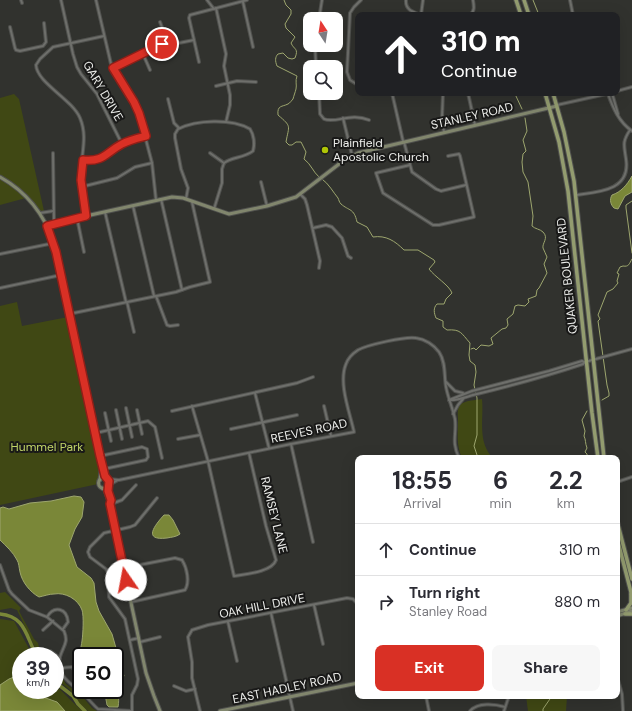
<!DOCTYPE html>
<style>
:root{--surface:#fff;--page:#f7f7f7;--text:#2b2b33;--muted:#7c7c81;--line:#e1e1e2;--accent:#d93025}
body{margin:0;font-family:"DM Sans",sans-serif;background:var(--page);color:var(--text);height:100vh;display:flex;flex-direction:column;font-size:15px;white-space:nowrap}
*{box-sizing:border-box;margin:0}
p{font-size:13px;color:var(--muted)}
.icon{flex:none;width:22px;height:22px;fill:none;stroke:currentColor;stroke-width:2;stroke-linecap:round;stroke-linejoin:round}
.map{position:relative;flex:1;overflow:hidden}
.drawer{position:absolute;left:355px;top:455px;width:265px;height:244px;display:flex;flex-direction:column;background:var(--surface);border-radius:8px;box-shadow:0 4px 16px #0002}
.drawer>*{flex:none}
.guide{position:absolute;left:355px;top:12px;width:265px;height:84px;border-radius:8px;box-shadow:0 4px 16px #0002;background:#202124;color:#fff;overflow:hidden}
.needle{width:26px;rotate:348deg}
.tools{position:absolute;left:303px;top:12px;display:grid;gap:8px}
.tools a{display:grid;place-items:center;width:40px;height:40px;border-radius:8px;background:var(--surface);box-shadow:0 4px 16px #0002;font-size:20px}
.speed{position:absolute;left:12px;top:647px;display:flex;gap:8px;font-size:20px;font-weight:700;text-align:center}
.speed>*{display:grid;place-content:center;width:52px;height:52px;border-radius:50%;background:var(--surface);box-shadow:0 4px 16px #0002;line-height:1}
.speed small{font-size:10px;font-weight:400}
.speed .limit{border:2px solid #111;border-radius:6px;background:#fff;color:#111}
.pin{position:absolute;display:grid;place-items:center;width:34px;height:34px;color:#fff;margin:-17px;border:2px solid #fff;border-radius:50%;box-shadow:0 1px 4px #0007}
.me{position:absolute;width:44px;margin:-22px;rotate:348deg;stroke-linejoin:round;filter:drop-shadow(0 0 3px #0008)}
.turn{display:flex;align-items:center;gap:14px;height:84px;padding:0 20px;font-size:18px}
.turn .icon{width:52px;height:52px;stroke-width:2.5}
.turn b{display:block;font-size:28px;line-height:34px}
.eta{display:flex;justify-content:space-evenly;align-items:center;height:68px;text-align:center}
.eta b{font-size:24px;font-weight:700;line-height:28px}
.primary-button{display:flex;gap:8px;margin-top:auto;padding:8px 20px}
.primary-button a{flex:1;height:46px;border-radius:8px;background:var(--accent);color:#fff;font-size:16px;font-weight:700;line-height:46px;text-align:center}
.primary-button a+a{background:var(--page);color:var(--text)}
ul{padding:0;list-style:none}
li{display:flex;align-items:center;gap:12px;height:52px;padding:0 20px;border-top:1px solid var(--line)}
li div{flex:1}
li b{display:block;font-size:15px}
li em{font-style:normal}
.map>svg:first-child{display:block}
.green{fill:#404814}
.water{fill:#7a8738;stroke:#9da66e}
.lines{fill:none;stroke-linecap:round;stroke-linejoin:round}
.stream{stroke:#9da66e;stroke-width:1}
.river{stroke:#7a8738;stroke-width:3.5}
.street-casing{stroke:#50514e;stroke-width:4}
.secondary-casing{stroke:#50514e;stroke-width:5}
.primary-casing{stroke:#50514e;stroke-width:5.5}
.street{stroke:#6e6f6b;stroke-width:2}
.secondary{stroke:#81866d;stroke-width:3}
.primary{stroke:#939c6f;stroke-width:3.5}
.route-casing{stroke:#8d1f18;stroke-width:10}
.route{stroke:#d93025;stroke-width:7}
.poi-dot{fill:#afc506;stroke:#191918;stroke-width:1.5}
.labels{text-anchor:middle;stroke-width:4;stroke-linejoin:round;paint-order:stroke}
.street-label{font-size:12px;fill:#eeefec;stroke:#191918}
.poi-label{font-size:12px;fill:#eeefec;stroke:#191918;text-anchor:start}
.park-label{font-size:12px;fill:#c0d367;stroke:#191918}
</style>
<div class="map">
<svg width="632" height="711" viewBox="0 0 632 711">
<rect width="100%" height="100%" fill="#31322e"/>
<!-- green -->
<g class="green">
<path d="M14,94L19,99L44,211L40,213L35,206L7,181L26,198L0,205V98Z"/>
<path d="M17,302L22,326L68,317L99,465L98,484L0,505V306Z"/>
<path d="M482,399C484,419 477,442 493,458H462C456,444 458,434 458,420C458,413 457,410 460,404L468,401Z"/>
<path d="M5,592L21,608L19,611L34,639L38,643L41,656H39L17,610L11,608L0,610V593Z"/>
<path d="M0,619L14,621L33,656H21V690H55V685C65,693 73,704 83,711H0Z"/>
<path d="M55,670L58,671L66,684L82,696L92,708L97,711H88L79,703L70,690L55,678Z"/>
<path d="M526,696H567L566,711H528Z"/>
</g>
<!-- water -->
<g class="water">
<path d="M632,176V192L625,196L618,209L614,208C611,205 609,200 612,195C621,192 627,185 632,176Z"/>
<path d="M74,496L81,497L84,502L82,517L75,529L69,545L77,567L91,578L94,583L96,602L99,611L112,634L124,676L117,684C117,694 120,697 118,707H109L107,705L105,694L102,690H115V656H81V660C79,653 81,648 82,641C83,634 84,616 82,610C78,599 65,592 54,594C49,594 44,596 39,597C30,592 22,582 20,572C19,568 19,563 17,560C13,552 6,546 0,540V508L3,507L9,509L30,503L51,501Z"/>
<path d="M164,515H169L173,520L180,534C176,537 172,537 167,538C142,541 155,525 164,515Z"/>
<path d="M14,677L21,679V690H32L40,696L57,702L65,711H0V685L9,679Z"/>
</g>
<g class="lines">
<!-- stream -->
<g class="stream">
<path d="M284,0L286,5L291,10V14L285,24L286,28L295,37L291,43C294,50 299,48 295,58L292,59L288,58L283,53L278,54C275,57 275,61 277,66L297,76C295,81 297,85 296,89C295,93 294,95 293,99C292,100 290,103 288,104C282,107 277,105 278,115C292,127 289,125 286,142L289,145H292L296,142H301L306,152L304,159C311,164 313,172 319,177"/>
<path d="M533,0L539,15"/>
<path d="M516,93L515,94L522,109"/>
<path d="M322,179C329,184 333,192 338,198C339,200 339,202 341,204C349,211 354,208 357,222L367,227L373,237C386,235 395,241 404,250H418L434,260L435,262L429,269C435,277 449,285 452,293L446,299L444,304H437C433,308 434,313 436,318L443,321V327L447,330C461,329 461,333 470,343L469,355L470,361L475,365L476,372L474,385L477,398V435L474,446L477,455L480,458"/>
<path d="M632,201L626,205V208L632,253"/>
<path d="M471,349L474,348L476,350L481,345L489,346L493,344L491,338L502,329L506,328L508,325L507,319L513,314L515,306L518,305L525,306L529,302L528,299L536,296L537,290L539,288L547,273L544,264L547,257C546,254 544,251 543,248C542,243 549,238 543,232C540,229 535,229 532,226L533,216L528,182L523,172L522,162L523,154L526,151L523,140L527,131L525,118"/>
<path d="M602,400L609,396V393L607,385L598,321L600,319L598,315L607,292L613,289L618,283L617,281L619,274L617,273L620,267L623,266C629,267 629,264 632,259"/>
<path d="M587,458V454L585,452L587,448C585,443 586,440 584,436L585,431L582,420L587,411"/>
<path d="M543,711V709L552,696"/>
</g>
<!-- river -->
<g class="river">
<path d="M0,614C26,616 26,638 37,656"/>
<path d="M55,682L73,696L78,704L85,711"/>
</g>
<!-- street casing -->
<g class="street-casing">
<g id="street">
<path d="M21,0L22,3"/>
<path d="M61,0L73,54L77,67L81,74L97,94L122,144"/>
<path d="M96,0L111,64L134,103L141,121L152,163L156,200"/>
<path d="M207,0L214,9"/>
<path d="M406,0C405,10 413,12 421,15"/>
<path d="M570,0L573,15"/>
<path d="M243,2L253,47"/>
<path d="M216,8L226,54L224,66L230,95V105L226,122"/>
<path d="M421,15L423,0"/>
<path d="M470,15C475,11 474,6 473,0"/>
<path d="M319,19L322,0"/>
<path d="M160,22L165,35L167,43"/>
<path d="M10,27L15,48L16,50L20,51L43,46L46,42L44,23"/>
<path d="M315,45L316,67"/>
<path d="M143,54L150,70"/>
<path d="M199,62L189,18L190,15L247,0"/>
<path d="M113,68L149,51L159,45L167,43H179L194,40"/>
<path d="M358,85L350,80L347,72L350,13L354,7L361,0"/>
<path d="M216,86L237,81L256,82"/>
<path d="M617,91L632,87"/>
<path d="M319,93L320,114L324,119C336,124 350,112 369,120"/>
<path d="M392,93L403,141"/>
<path d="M443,93L442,118L444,132"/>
<path d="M468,93L475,125"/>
<path d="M612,93L618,114"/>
<path d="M608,94C613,108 619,122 632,131"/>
<path d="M168,99L174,123L179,128"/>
<path d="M557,105L611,93"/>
<path d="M343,118L352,155"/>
<path d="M404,142L412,172L436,189L441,191L466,185"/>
<path d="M53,153L54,223"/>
<path d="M210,153L224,163"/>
<path d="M83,160C104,162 105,154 121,145C129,140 137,138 146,136"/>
<path d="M410,165L376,173L383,193L433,225H439L474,217L460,156L459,154L448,156"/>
<path d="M261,182L267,206"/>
<path d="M81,187L117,178L135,167L152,163"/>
<path d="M300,194L305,199L307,205L320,261L319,268"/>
<path d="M576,195C598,192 631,191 626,159C624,145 622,142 630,130"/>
<path d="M161,199L182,290"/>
<path d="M186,199L188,188L181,169L175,138V134L178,129C196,120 231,118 250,129C254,135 255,144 253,151C244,158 232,157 224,163"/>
<path d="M133,206L154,296"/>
<path d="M214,209L222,183V169L224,163"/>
<path d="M105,212L126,302"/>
<path d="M40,213L53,211"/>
<path d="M86,216C83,202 80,187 81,173C81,154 88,137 80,118C72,99 37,83 36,65L40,59L53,47L104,36"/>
<path d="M77,218L84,252"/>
<path d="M313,228L326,225L332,227L342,238L348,256L351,258"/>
<path d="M0,254L54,243"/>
<path d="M0,288L61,275"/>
<path d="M156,296L167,325L170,326L178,325"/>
<path d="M127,302L134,332"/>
<path d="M69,314L176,292L190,287L210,282L192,202"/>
<path d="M446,382L455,391L463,393"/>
<path d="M255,393L269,448"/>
<path d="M449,400C456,401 466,397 473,395C510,386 547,376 583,364L585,362L632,349"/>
<path d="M449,400L472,391L549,371L582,361L584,362"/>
<path d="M192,406L208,461L234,576C246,574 272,572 276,560L266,526L249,453"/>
<path d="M324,406L331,436"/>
<path d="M126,408L132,437"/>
<path d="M116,410L122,439"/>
<path d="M137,410L142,434"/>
<path d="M172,411L297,383L313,377"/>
<path d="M105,413L111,441"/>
<path d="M453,414L458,405L463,399"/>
<path d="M231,429L297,415"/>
<path d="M96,433L148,421L155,427L162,458"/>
<path d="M178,439L200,435"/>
<path d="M291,444L313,542"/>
<path d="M100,456L142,447L147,449L148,457L146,460L104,469"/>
<path d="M108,479L119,480L291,444L354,432C350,413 338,383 346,364C348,358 352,354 358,350C367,345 406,336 416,338C425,339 434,345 439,352C446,362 444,376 446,387C448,398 453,409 455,419C457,434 451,441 459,458"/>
<path d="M617,482L632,477"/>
<path d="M109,485L118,480"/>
<path d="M111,504L122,500L136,485"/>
<path d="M0,565L9,590L12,594L29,610L47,617L64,631C69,643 63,646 60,657C55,677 74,685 85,696C90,700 93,705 98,709L132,711"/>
<path d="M124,568L175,558L182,560C187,568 190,582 185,590L131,602"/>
<path d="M314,605L323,644"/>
<path d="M271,613L293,711"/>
<path d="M47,617C54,605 67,608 68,622L63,629"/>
<path d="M228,622L237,661"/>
<path d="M43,630L53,621"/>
<path d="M130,640L139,638"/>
<path d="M140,642L160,637"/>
<path d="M50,651L60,658"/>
<path d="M358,654L357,659L358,670"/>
<path d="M61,668L72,667L81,679"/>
<path d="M617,676L622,694L623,711"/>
<path d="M174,686L186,691L195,689"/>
<path d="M426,696L429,711"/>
<path d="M132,711V695L137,685L138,679L125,619L109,597L108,573L106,569L90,557L88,552L90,547L104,533L130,527L135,525L157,498"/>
<path d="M200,711L192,678V662L188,637L192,630L208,625L347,598L353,599L358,604"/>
<path d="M470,711C478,702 495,704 505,707"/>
<path d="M504,711L509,696"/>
</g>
</g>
<!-- secondary casing -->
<g class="secondary-casing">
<g id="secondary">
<path d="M0,177C27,192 44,214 54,243L100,456L101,471L100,480"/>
<path d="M47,226L86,216L172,197L183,198L229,214L267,206L296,197L343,161L358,153L557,106"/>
<path d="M100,457L105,476L107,478"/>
<circle cx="104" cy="483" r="5.5"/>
<path d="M108,487V491L110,502"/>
<path d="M102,488L105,490L110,504L146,673L154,696L160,711"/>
<path d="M617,612L632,608"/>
<path d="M617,616L632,611"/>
<path d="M220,711L358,683"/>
</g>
</g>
<!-- primary casing -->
<g class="primary-casing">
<g id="primary">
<path d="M516,0L521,15"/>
<path d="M524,0L529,15"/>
<path d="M545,93L559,142L568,191L592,413L598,458"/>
<path d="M553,93L564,132L574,181L604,458"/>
<path d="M617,521L632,579"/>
<path d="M617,538L632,596"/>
<path d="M626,610L631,603V594"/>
<path d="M625,614H632"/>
</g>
</g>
<!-- street -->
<use href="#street" class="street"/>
<!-- secondary -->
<use href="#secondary" class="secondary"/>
<!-- primary -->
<use href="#primary" class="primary"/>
</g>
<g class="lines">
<!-- route casing -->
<g class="route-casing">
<path id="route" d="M126,580L110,504L111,500L108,491L109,481L105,476L100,456L56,252L47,226L86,216L81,180L83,160C104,162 105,153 122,144C129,140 138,138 146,136L139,113L134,102L113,68L162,44"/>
</g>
<!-- route -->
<use href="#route" class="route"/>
</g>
<!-- markers -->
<circle class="poi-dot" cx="325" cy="150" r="4"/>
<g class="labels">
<!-- street labels -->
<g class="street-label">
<text transform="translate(103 91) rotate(60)" y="4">GARY DRIVE</text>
<text transform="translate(472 116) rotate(-13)" y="4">STANLEY ROAD</text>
<text transform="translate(567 276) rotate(-96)" y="4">QUAKER BOULEVARD</text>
<text transform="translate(309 431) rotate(-12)" y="4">REEVES ROAD</text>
<text transform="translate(274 515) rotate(76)" y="4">RAMSEY LANE</text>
<text transform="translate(262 606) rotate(-11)" y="4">OAK HILL DRIVE</text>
<text transform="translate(287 688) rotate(-12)" y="4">EAST HADLEY ROAD</text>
</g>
<!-- poi labels -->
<g class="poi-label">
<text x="333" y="147">Plainfield<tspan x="333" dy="14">Apostolic Church</tspan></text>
</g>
<!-- park labels -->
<g class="park-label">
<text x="47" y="451">Hummel Park</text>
</g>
</g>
</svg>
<div class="tools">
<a><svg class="needle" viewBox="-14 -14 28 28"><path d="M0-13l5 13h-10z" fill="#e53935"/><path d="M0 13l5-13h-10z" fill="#7c7c81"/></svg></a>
<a><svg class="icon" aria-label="search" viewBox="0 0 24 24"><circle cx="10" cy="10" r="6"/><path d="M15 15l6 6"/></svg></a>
</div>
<div class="speed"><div>39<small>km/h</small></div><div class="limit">50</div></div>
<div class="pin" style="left:162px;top:44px;background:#d93025"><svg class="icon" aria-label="arrive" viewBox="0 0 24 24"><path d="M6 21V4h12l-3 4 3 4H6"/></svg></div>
<svg class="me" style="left:126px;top:580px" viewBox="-20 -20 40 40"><circle r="19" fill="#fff"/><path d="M0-13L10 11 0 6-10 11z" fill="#d93025"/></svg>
<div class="guide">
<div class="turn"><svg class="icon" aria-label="ahead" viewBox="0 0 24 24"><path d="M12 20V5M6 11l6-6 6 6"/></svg><div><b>310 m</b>Continue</div></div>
</div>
<section class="drawer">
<div class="eta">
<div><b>18:55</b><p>Arrival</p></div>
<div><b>6</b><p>min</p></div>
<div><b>2.2</b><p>km</p></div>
</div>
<ul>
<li><svg class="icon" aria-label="ahead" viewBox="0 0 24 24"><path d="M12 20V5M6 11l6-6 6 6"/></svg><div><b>Continue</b></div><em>310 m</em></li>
<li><svg class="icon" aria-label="right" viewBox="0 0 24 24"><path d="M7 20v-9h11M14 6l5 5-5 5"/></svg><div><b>Turn right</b><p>Stanley Road</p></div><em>880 m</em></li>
</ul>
<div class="primary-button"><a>Exit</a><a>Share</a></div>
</section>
</div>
